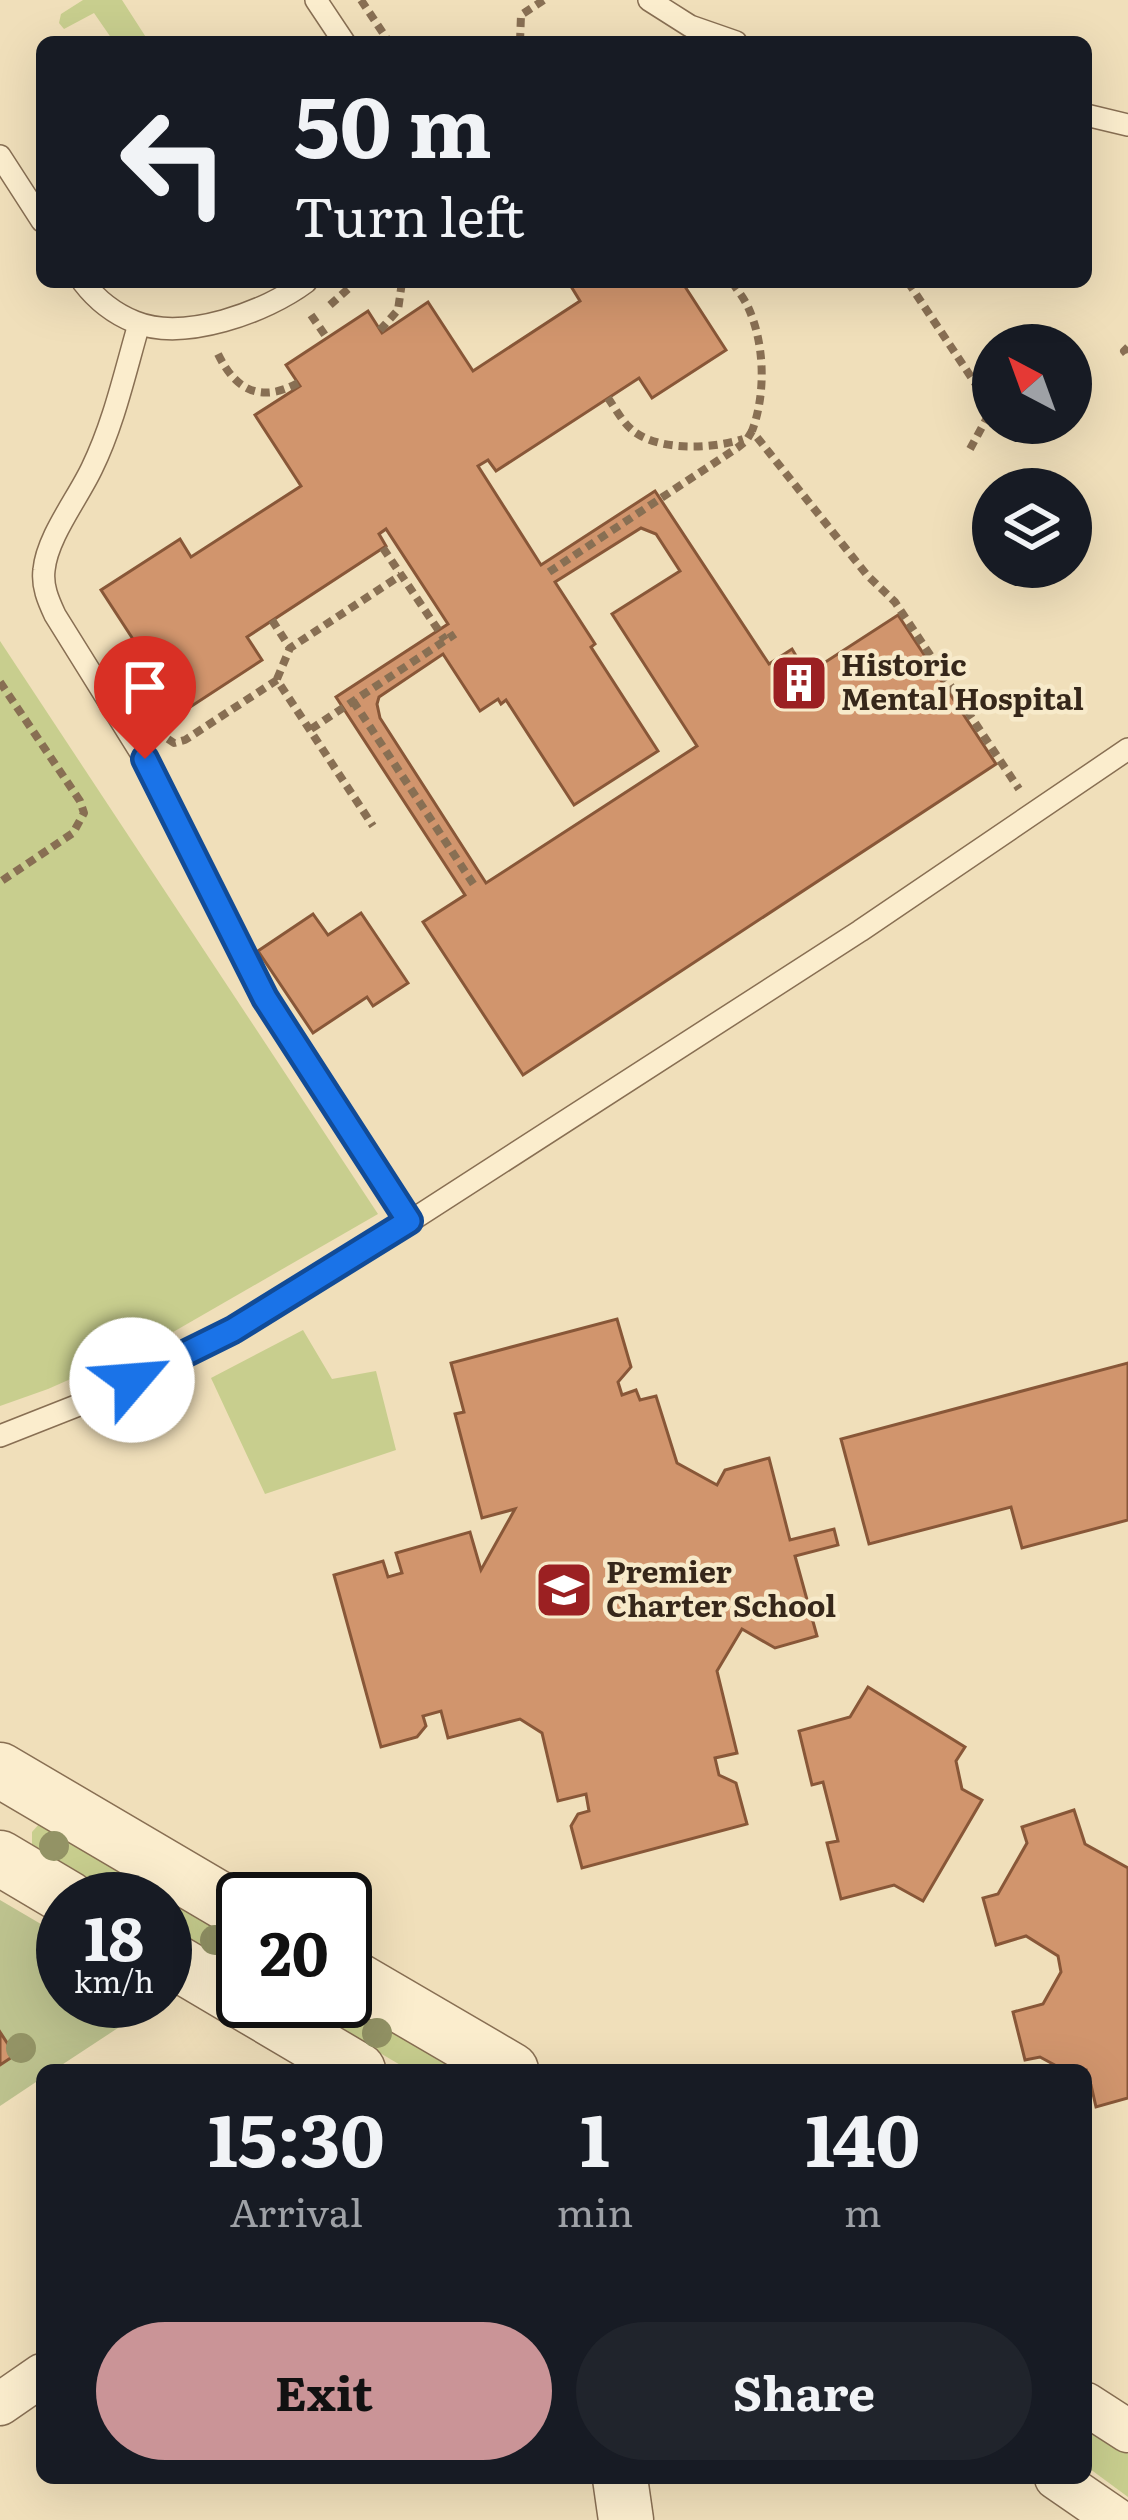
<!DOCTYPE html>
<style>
:root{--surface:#171b24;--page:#20242c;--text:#f1f3f6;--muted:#9ea1a6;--accent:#ca9497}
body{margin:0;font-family:Literata,serif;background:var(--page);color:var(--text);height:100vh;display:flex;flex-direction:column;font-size:45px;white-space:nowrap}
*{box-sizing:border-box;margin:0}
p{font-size:39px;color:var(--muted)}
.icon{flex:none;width:66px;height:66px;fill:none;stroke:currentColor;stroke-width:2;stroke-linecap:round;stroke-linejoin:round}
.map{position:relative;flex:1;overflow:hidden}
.details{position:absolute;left:36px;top:2064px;width:1056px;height:420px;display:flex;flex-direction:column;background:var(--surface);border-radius:18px;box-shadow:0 12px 48px #0002}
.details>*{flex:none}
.banner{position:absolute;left:36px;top:36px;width:1056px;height:252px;border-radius:18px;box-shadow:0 12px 48px #0002;background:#171b24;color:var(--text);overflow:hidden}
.needle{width:78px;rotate:319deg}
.tools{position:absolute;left:972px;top:324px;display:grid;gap:24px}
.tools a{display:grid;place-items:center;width:120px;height:120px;border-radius:50%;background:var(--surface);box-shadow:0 12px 48px #0002;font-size:60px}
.speed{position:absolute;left:36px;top:1872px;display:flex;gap:24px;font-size:60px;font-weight:700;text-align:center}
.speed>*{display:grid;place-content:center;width:156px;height:156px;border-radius:50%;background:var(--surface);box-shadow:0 12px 48px #0002;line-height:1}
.speed small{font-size:30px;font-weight:400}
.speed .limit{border:6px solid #111;border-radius:18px;background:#fff;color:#111}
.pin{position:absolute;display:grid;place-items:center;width:102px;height:102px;color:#fff;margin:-123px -51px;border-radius:50% 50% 50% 0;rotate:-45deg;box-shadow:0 0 12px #0007}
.pin .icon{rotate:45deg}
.me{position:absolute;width:132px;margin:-66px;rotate:63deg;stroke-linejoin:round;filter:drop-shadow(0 0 9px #0008)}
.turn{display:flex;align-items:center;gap:42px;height:252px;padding:0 60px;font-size:54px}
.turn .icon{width:156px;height:156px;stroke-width:2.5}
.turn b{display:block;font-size:84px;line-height:102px}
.eta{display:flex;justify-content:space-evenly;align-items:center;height:204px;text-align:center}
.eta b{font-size:72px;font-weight:700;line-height:84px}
.action{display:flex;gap:24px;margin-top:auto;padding:24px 60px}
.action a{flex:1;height:138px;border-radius:72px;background:var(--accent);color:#111;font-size:48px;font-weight:700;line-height:138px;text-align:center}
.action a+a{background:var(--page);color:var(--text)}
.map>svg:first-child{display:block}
.green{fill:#c8ce8e}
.cemetery{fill:#bdc28e}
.building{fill:#d1956d;stroke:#885738;stroke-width:3;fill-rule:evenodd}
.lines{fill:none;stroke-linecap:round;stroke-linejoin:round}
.service-casing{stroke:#886f53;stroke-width:24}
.minor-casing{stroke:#886f53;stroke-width:45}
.tertiary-casing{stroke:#886f53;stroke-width:57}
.path{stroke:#886f53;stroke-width:8;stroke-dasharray:9 6;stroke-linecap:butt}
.service{stroke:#fbedcd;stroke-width:21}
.minor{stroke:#fbedcd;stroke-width:42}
.tertiary{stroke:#fbedcd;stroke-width:54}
.tree{fill:#939365}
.route-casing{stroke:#114b97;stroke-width:30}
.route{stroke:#1a73e8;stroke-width:21}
.labels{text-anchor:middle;stroke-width:9;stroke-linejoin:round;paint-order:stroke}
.poi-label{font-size:30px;font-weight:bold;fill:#36271a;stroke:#f7eaca;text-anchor:start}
</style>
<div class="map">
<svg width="1128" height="2520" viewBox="0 0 1128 2520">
<rect width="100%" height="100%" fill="#f0dfba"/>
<!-- green -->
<g class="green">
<path d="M83,0H122L149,42H114L94,13L64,29L59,23L61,14Z"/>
<path d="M0,641L378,1214L161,1339L48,1389L0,1406Z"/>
<path d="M303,1330L332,1379L376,1371L396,1450L265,1494L211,1378Z"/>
<path d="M40,1823L243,1933V1973L165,1928V1899H116L40,1855L32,1845V1832Z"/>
<path d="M291,2001H345L476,2070H409Z"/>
<path d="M1086,2427L1128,2454V2497L1086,2466Z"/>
</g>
<!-- cemetery -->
<path class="cemetery" d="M0,1900L63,1937V2001H159L54,2070H42V2078L0,2106Z"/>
<!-- building -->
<g class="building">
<path d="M571,282H682L726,350L652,398L639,378L496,471L488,460L478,466L541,565L655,491L769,664L792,649L807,674L898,615L996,764L523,1075L423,922L465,895L336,697L448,624L386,529L379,534L386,546L247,637L262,660L181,713L101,590L180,539L191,557L301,486L255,415L300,386L286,365L368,311L382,333L428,302L473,371L580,301L569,283ZM641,528L656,534L680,571L612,614L697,746L486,883L380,718L377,704L379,697L443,654L480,711L498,699L501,704L506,700L574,805L658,751L591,647L595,644L555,582Z"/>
<path d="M361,913L408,983L373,1006L367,997L313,1033L258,951L313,914L328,935Z"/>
<path d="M617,1319L631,1367L618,1382L622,1395L636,1390L640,1400L656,1396L677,1463L717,1485L725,1470L769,1458L790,1540L834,1529L838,1545L795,1556L817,1636L775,1648L742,1629L717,1671L737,1753L715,1758L719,1775L736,1783L747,1824L582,1868L571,1826L578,1814L589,1811L586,1794L558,1801L542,1733L520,1719L448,1738L441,1711L423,1716L426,1726L417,1737L381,1747L334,1575L383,1561L388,1577L402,1573L396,1553L470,1532L481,1570L515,1509L482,1518L455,1414L464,1412L451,1363Z"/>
<path d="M1128,1363V1520L1022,1548L1011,1507L869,1544L841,1439Z"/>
<path d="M868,1687L965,1747L956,1761L962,1789L982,1800L923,1901L894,1885L841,1899L827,1843L838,1841L823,1782L812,1785L799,1731L850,1717Z"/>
<path d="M1074,1810L1085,1844L1128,1868V2098L1096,2107L1091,2085L1086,2082V2070H1064L1040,2057L1025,2060L1013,2012L1043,2004L1061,1972L1058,1956L1026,1936L996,1945L983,1898L998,1894L1027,1843L1022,1827Z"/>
<path d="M0,2032L15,2055L0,2065Z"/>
</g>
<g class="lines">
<!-- service casing -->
<g class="service-casing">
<g id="service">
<path d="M316,0L344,42"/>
<path d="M649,0L690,26L736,42"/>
<path d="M1086,115L1128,125"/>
<path d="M0,156L42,221"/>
<path d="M83,282C96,299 115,314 135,322C184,342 266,312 306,282"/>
<path d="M139,324C125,372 114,423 92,468C78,498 47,537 44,570C42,586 48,600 55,615L159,782L246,965L265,998L409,1221"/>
<path d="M0,1436L99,1397L233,1330L395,1231L860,931L1128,749"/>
</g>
</g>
<!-- minor casing -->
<g class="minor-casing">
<g id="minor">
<path d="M0,2404L42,2375"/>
<path d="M1086,2404L1128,2431"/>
<path d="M1056,2478L1117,2520"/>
</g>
</g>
<!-- tertiary casing -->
<g class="tertiary-casing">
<g id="tertiary">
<path d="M0,1770L243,1913"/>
<path d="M0,1858L69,1899"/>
<path d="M165,1956L358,2070"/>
<path d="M345,1973L511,2070"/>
<path d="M620,2478L626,2520"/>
</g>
</g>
<!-- path -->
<g class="path">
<path d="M361,0L389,42"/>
<path d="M520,42L521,15L544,0"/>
<path d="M732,282C737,290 744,298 748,307C765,344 766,394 752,431L867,575L895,602L1019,789"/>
<path d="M908,282L977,386"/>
<path d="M330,305L356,282"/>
<path d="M311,315L327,338"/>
<path d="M380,330L398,310L402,282"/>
<path d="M1128,347L1124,351L1128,356"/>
<path d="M218,354C236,391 261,403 298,383"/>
<path d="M608,398C615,408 622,421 631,429C657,452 712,449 743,439"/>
<path d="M970,449L993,407"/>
<path d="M383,548L445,640"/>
<path d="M549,572L737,448L746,441L752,431"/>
<path d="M272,620L290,648"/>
<path d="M277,679L290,648L401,575"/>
<path d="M0,682L80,801L84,813L73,833L0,882"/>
<path d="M353,701L476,888"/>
<path d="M311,729L455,634"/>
<path d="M168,739L174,743L185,740L277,680L373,826"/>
</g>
<!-- service -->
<use href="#service" class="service"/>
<!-- minor -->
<use href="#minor" class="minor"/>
<!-- tertiary -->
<use href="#tertiary" class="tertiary"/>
</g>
<!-- trees -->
<g class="tree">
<circle cx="54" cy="1846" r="15"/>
<circle cx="215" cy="1940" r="15"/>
<circle cx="377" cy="2033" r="15"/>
<circle cx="21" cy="2048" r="15"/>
</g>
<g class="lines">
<!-- route casing -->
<g class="route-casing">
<path id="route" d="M132,1380L233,1330L409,1221L265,998L145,759"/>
</g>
<!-- route -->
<use href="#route" class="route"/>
</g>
<!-- icons -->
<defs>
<g id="building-square" transform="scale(3)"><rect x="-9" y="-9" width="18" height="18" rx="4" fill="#9b2022" stroke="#f7eaca"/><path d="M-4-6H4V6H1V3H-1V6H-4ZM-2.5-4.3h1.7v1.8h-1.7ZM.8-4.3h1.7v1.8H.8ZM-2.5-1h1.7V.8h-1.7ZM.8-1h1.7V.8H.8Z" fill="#fff"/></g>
<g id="school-square" transform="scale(3)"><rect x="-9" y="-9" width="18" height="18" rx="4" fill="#9b2022" stroke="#f7eaca"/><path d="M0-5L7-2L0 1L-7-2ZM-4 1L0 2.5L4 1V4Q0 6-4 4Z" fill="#fff"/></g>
</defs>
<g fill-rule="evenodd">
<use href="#building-square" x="799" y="683"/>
<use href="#school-square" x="564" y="1590"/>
</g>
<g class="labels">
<!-- poi labels -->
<g class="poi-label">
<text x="841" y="676">Historic<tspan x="841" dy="34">Mental Hospital</tspan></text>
<text x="606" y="1583">Premier<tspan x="606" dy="34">Charter School</tspan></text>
</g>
</g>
</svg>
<div class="tools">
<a><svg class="needle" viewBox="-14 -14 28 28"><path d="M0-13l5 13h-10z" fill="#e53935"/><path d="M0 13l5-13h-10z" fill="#9ea1a6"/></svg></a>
<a><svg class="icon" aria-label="layers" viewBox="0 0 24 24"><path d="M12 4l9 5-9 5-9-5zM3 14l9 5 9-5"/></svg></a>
</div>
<div class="speed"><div>18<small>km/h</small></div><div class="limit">20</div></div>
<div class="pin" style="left:145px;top:759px;background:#d93025"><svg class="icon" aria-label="arrive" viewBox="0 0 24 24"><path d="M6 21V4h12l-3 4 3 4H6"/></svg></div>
<svg class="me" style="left:132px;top:1380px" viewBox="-20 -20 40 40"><circle r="19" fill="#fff"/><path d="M0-13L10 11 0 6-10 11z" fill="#1a73e8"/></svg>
<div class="banner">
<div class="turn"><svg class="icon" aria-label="left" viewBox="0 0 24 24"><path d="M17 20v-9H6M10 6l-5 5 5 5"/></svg><div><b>50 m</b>Turn left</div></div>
</div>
<section class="details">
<div class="eta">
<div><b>15:30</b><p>Arrival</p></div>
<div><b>1</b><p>min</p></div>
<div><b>140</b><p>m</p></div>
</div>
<div class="action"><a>Exit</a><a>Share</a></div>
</section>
</div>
